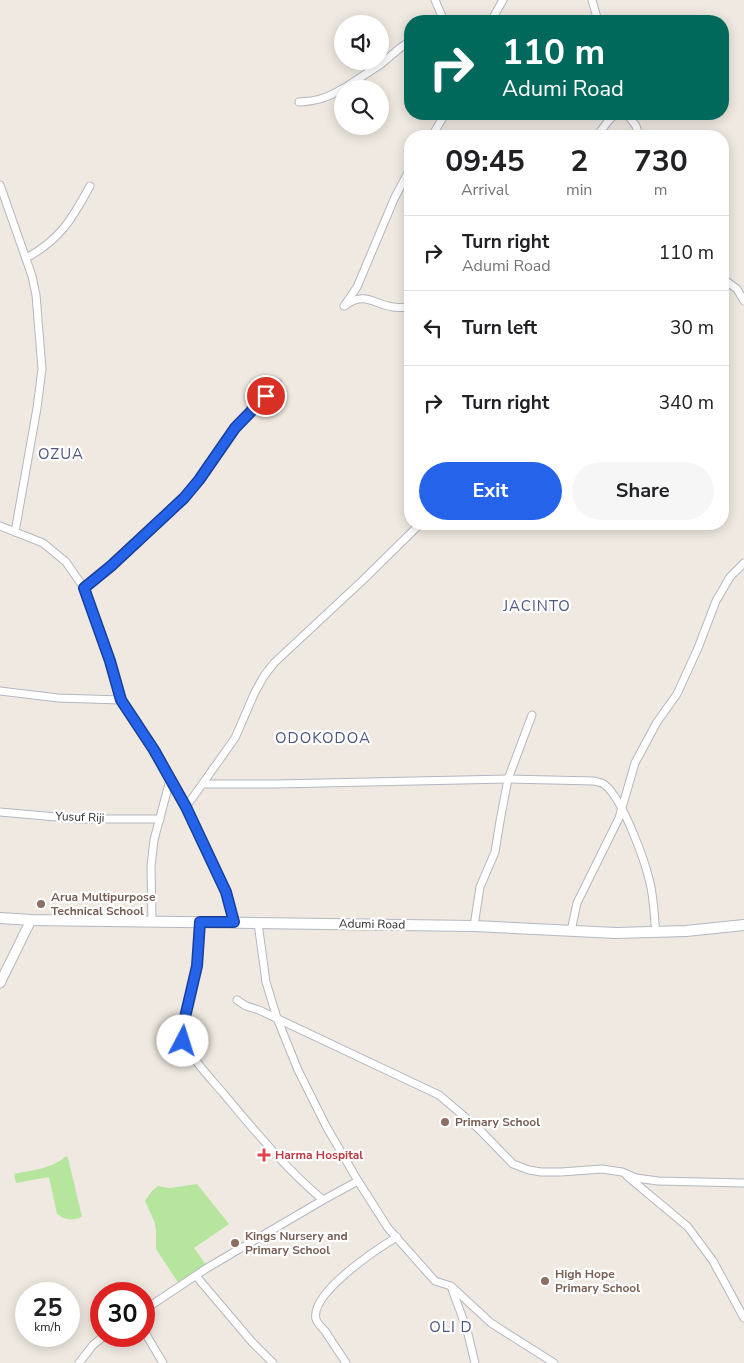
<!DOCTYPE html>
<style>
:root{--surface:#fff;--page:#f6f6f6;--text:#202124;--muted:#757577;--line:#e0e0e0;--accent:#2563eb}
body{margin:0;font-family:"Nunito Sans",sans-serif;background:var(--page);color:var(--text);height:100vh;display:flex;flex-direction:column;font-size:19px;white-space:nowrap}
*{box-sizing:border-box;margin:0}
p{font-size:16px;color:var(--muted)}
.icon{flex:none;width:28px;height:28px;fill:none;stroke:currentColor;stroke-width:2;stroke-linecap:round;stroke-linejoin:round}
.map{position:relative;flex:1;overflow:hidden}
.side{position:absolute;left:404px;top:130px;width:325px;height:400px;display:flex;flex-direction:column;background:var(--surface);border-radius:20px;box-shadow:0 2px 12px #0003}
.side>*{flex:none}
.top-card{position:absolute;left:404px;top:15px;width:325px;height:105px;border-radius:20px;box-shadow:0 2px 12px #0003;background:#00695c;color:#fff;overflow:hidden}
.controls{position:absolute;left:334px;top:15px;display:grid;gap:10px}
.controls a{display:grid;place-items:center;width:55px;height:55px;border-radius:50%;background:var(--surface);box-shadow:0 2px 12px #0003;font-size:25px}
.speed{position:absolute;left:15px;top:1282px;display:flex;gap:10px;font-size:25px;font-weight:700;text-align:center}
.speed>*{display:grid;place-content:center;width:65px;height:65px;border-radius:50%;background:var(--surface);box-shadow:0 2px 12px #0003;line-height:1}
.speed small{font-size:12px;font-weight:400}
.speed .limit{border:8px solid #d22;background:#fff;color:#111}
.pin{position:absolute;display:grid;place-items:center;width:42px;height:42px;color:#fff;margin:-21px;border:2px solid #fff;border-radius:50%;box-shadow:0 1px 5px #0007}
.me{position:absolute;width:55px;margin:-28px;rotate:5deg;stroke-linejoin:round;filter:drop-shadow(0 0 4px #0008)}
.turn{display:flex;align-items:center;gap:18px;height:105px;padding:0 15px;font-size:22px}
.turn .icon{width:65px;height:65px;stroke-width:2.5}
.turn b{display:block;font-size:35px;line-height:42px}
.eta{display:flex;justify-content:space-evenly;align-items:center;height:85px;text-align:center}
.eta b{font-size:30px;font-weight:700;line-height:35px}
.primary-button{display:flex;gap:10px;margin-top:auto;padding:10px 15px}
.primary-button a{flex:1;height:58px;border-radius:30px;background:var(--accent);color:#fff;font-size:20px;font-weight:700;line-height:58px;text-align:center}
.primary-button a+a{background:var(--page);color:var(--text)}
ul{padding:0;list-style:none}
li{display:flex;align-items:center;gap:15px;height:75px;padding:0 15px;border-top:1px solid var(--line)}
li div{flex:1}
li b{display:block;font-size:19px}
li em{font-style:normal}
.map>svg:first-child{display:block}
.green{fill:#b6e59e}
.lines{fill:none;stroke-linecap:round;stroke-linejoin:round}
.minor-casing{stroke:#b4b7c1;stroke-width:9}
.tertiary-casing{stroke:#b4b7c1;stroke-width:11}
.secondary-casing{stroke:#b4b7c1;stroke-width:12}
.minor{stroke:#fff;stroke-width:7}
.tertiary{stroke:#fff;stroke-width:9}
.secondary{stroke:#fff;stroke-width:10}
.route-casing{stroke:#184099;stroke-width:12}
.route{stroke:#2563eb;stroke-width:9}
.education-dot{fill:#8d6e63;stroke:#fff;stroke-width:2}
.health-dot{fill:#e0444e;stroke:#fff;stroke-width:2}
.labels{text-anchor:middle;stroke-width:4.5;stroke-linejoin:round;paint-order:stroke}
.street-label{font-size:12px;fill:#2e2e2e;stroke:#fff}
.education-label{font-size:12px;font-weight:bold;fill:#785e54;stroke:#fff;text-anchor:start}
.health-label{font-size:12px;font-weight:bold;fill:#be3a42;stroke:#fff;text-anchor:start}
.quarter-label{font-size:15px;letter-spacing:1px;fill:#4d5680;stroke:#fff}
</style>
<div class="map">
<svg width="744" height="1363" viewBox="0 0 744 1363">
<rect width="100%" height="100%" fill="#efe9e1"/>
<!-- green -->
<g class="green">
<path d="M66,1156L68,1158L82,1217C72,1221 65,1220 57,1214L49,1177L16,1183L14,1174C32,1170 52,1169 66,1156Z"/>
<path d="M197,1184L229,1224L194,1248L206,1265L179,1284L156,1249V1231L155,1223L145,1201L152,1191L158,1186L170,1188Z"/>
</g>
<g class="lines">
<!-- minor casing -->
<g class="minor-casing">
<g id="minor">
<path d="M435,0L444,21"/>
<path d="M592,0L598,21"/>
<path d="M491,21L503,0"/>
<path d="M343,89L381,64L400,48L410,41"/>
<path d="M299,102C317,101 327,98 342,89"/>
<path d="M627,114L636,126L639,136"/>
<path d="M432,136L445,114"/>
<path d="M597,136L609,120L615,114"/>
<path d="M0,185L32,276L36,295L42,369L37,408L15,532"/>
<path d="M26,258C60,240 72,219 90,186"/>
<path d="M722,278L737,289L744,301"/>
<path d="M346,305C365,291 375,305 393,307C399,308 405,307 410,307"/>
<path d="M344,306L357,287L395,197L410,169"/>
<path d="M0,526L43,543L66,562L84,588L93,610L110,661L121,700L154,750L186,807L226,892L234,922"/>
<path d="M84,588L111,566L184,498L199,480L235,428L278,383"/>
<path d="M0,691L58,698L121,700"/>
<path d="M203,784H275L508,779L594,781C595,781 601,783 602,783C621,793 645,861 650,883C654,899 654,916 656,933"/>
<path d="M186,807L235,738L255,692L264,676L274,663L362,581L420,524"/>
<path d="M0,812L79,819H160"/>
<path d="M152,921L151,866L154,840L170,780"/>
<path d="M200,922L197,966L183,1026C182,1031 182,1036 184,1041C191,1058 211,1079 223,1093C255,1131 285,1168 323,1200"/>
<path d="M258,923L266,982L277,1018L298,1070L326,1126L358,1181L388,1228L435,1281L451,1286L491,1323L554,1363"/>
<path d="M474,926L480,887L495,852L500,821L508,779L532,715"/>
<path d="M571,931L577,903L619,818L635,763L657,722L677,694L698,648L716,601L730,577L744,563"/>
<path d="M237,1000L246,1006L259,1010L439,1095L479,1129L513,1164L529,1170L541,1172H561L602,1169L622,1172L636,1178L658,1181L744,1183"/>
<path d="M627,1176L688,1227L713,1261L744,1318"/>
<path d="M196,1276L252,1342L273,1363"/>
<path d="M452,1289L467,1330L475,1363"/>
<path d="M144,1310L207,1268L323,1200L358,1181"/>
<path d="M144,1331L163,1363"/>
<path d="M79,1363L93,1345L104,1336"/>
<path d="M346,1363C339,1352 332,1342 325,1331C322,1328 317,1323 316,1319C310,1293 377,1249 397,1237"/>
</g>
</g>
<!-- tertiary casing -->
<g class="tertiary-casing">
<path id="tertiary" d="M0,983L31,920"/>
</g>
<!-- secondary casing -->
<g class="secondary-casing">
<path id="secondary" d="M0,918L31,920L474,926L616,933L686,931L744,925"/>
</g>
<!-- minor -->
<use href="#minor" class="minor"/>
<!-- tertiary -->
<use href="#tertiary" class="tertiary"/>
<!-- secondary -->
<use href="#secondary" class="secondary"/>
</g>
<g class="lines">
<!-- route casing -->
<g class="route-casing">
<path id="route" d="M183,1041L182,1034L183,1026L197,966L200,922H234L226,892L186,807L154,750L121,700L110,661L84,588L111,566L184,498L199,480L235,428L266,396"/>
</g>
<!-- route -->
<use href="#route" class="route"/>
</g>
<!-- markers -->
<g class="education-dot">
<circle cx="41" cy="904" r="5"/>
<circle cx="445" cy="1122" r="5"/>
<circle cx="235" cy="1243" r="5"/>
<circle cx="545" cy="1281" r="5"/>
</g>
<path class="health-dot" d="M261.5 1147.5h5v5h5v5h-5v5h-5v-5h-5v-5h5z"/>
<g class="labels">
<!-- street labels -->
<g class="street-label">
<text transform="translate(80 817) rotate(2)" y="4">Yusuf Riji</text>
<text transform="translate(372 924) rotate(1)" y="4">Adumi Road</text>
</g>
<!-- education labels -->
<g class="education-label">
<text x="51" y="901">Arua Multipurpose<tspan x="51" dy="14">Technical School</tspan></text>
<text x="455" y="1126">Primary School</text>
<text x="245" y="1240">Kings Nursery and<tspan x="245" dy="14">Primary School</tspan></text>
<text x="555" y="1278">High Hope<tspan x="555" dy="14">Primary School</tspan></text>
</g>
<!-- health labels -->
<g class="health-label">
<text x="275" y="1159">Harma Hospital</text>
</g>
<!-- quarter labels -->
<g class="quarter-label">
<text x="61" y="459">OZUA</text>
<text x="537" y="611">JACINTO</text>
<text x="323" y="743">ODOKODOA</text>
<text x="451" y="1332">OLI D</text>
</g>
</g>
</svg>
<div class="controls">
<a><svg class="icon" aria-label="sound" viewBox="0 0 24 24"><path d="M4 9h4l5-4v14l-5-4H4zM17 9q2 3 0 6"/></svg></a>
<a><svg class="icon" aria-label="search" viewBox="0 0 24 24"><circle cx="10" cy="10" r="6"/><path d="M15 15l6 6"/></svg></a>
</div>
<div class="speed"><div>25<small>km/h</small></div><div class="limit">30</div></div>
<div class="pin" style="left:266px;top:396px;background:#d93025"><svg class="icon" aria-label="arrive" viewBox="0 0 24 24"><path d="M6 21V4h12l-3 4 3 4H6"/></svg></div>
<svg class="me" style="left:183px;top:1041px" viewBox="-20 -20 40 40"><circle r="19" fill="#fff"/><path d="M0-13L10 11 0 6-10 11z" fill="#2563eb"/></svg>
<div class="top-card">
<div class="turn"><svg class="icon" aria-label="right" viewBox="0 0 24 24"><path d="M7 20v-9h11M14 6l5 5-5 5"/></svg><div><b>110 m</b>Adumi Road</div></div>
</div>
<section class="side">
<div class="eta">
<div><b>09:45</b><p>Arrival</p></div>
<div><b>2</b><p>min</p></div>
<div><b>730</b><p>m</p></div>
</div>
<ul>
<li><svg class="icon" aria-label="right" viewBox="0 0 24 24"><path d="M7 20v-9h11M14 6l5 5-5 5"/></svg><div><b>Turn right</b><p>Adumi Road</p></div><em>110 m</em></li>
<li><svg class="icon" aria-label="left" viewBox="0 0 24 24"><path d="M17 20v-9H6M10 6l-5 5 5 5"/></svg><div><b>Turn left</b></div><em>30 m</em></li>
<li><svg class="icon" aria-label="right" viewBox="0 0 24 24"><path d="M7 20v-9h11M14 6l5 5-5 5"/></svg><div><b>Turn right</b></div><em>340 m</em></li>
</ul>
<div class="primary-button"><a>Exit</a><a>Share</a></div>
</section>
</div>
